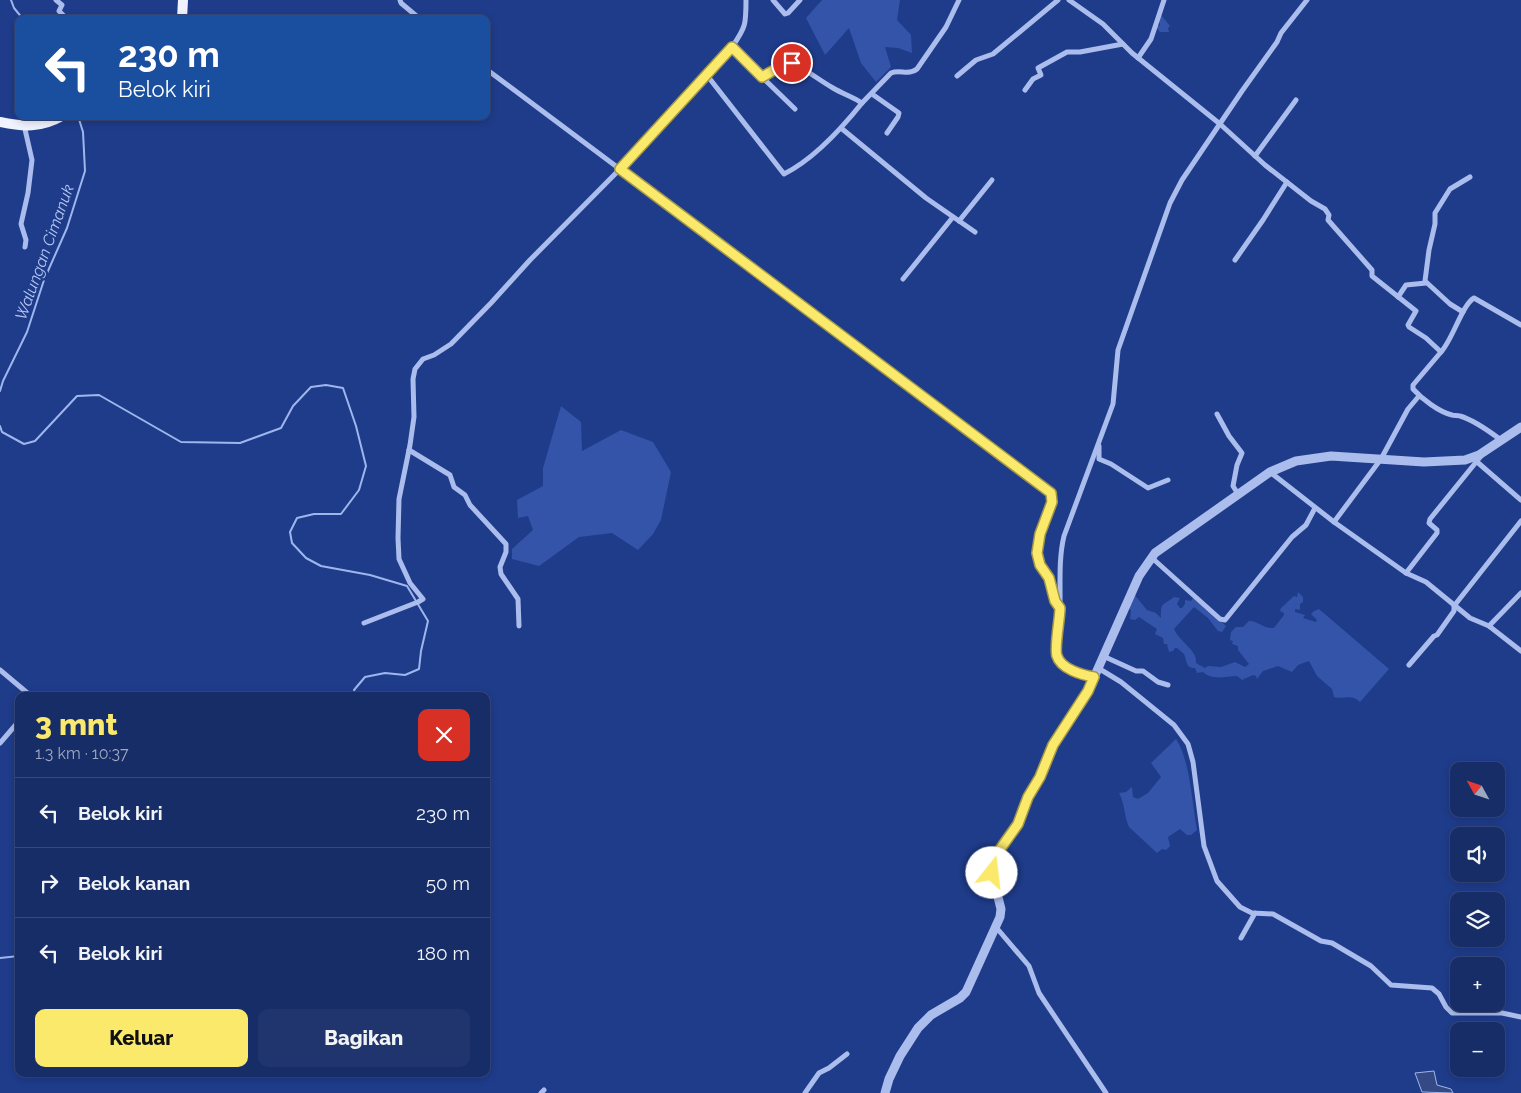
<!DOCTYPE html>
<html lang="id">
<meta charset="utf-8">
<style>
:root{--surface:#172d68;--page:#20356e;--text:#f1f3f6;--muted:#9ea8c0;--line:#36497c;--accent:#fae96b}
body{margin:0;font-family:Raleway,sans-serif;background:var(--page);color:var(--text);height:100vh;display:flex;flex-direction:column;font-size:19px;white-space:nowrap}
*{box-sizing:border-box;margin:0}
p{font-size:16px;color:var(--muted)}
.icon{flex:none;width:28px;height:28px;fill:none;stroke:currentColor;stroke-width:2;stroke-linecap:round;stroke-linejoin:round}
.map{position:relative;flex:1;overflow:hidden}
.panel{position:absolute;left:15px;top:692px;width:475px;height:385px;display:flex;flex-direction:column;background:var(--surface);border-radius:10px;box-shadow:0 2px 8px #0003,0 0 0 1px var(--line)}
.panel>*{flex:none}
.guide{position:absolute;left:15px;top:15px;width:475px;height:105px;border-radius:10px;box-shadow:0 2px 8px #0003,0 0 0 1px var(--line);background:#1a4fa0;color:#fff;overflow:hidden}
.needle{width:32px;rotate:310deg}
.buttons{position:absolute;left:1450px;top:762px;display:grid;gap:10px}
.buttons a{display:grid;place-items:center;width:55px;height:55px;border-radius:10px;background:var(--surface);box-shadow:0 2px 8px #0003,0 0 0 1px var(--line);font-size:25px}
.pin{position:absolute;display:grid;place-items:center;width:42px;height:42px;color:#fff;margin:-21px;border:2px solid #fff;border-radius:50%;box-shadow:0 1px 5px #0007}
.me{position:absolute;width:55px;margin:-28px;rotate:16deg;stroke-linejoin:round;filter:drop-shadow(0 0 4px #0008)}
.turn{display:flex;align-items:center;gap:18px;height:105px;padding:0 20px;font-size:22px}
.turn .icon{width:65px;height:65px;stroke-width:2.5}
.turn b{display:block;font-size:35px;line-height:42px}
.round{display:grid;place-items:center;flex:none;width:52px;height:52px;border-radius:10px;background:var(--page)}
.headline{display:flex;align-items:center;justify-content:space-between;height:85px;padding:0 20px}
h1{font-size:30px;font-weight:800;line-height:38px;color:var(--accent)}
.cta{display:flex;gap:10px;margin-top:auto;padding:10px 20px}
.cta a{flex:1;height:58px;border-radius:10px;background:var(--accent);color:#111;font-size:20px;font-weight:800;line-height:58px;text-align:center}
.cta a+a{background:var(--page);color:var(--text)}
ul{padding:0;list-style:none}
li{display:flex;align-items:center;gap:15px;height:70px;padding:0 20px;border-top:1px solid var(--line)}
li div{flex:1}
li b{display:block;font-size:19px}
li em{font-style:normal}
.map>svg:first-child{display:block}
.green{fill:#3354a8}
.water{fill:#354a85;stroke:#9fb6ed}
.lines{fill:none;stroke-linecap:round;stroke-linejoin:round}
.stream{stroke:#9fb6ed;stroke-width:2}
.minor{stroke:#abbdec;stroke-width:5}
.tertiary{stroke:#abbdec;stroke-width:9}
.primary{stroke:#f0f3fe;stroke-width:10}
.route-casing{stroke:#a29746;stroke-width:12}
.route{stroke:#fae96b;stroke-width:9}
.labels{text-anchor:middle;stroke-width:5;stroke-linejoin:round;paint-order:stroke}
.water-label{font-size:16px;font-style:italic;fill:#b7c8f3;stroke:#1f3c8b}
</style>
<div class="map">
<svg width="1521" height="1093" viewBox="0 0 1521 1093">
<rect width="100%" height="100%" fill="#1f3c8b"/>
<!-- green -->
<g class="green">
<path d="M822,0H900L897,20L911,35L912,53L898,48L885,47L891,67L876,82L861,63L849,28L825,55L806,18Z"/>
<path d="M1161,15L1170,26L1168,28L1169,32H1160L1156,27L1160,25L1159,21Z"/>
<path d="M561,406L581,422L582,451L621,430L653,442L671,472L661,520L653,534L638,550L612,533L579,537L539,566L512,559V549L533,530L528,516L518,518L517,500L543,486V468Z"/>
<path d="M1298,592L1303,597V602L1300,604V610L1295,609V612L1305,615L1303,618L1316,622L1317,620L1311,614L1314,611L1319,609L1389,669L1360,702C1351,693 1343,700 1334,697L1332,689L1317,676L1309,661L1298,665L1292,672L1278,666L1263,671L1257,679L1256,676L1253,675L1242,680L1237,676C1225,676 1213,681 1203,672L1197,673L1195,668C1185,668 1187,660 1184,654L1177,648H1175L1173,651L1169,652L1167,644H1164L1163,638L1155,634L1157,629L1139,617L1135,620L1130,619L1131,611L1128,606L1133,593L1147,610L1156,613L1161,618C1161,602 1161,607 1174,597L1180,598L1177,604L1180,608H1182L1185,604V600L1191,601L1194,597L1226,626L1222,632L1218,631L1208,618L1194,607L1174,629C1179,641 1198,651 1196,663L1205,668L1208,666L1221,667L1235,662L1245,667L1249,664L1238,650V646L1232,644L1233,641L1230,640L1231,632L1236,627H1243L1249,621C1258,621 1264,629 1274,628L1284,615V613L1280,611L1281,608L1294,596L1297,597Z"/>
<path d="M1176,739C1190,760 1192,803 1197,830L1191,835H1187L1180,829L1168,837L1170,846L1166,850L1162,849L1157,853L1129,827C1124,816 1125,804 1119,793L1126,792L1132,787L1133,797L1138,799L1148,793L1161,777L1151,763Z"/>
</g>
<!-- water -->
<path class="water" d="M1434,1071L1437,1085L1451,1089L1453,1093L1422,1092L1415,1073Z"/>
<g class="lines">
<!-- stream -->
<g class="stream">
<path d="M11,0L14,8L23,19"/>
<path d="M0,391L3,381L27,332L44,280L67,228L85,171L83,132L78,116"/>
<path d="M0,426L2,432L24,444L35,441L77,396L99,395L181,442L240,443L281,428L293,406L311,387L326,385L343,388L356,426L366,466L359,490L341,514H314L297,518L290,532L292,543L306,558L321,566L370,575L407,586L428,621L421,651L419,669L405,675L385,673L365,677L354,690L356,696"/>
<path d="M0,958L19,956"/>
</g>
<!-- minor -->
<g class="minor">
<path d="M56,0L62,5L59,11L67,19"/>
<path d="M400,0L401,3L420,19"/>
<path d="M773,0L785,14L788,13L800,0"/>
<path d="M1069,0L1103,24L1132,53L1220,124L1265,165L1311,201L1325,209L1329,215L1328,220L1372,270V276L1416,311L1408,325L1409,327L1426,338L1441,352L1413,385V389C1422,399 1439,412 1452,415C1454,416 1457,415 1460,416C1474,420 1489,431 1501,440"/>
<path d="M1138,58L1151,39L1164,0"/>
<path d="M486,69L1050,491L1053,498L1052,502C1045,519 1032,543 1039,562C1041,569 1047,572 1049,579C1053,589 1053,599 1060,608"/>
<path d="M706,74L784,174C812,160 842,128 862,103C853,97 843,94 833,88C819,80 807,70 792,63L783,65L762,77L732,47"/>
<path d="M957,76L976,60L993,54L1058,0"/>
<path d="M762,77L795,109"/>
<path d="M1025,90L1033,79L1041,75L1038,68L1067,52H1080L1123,44"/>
<path d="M872,94L899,113L898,117L887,133"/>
<path d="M862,103L891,73C900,69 909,76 917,69L946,27L959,0"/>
<path d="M24,125L32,160L28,193L21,224L26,240L25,247"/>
<path d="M841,128L926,198L975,232"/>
<path d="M1255,156L1296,100"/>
<path d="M959,221L992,180"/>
<path d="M1235,260L1263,220L1287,182"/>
<path d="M903,279L953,217"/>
<path d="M1398,297L1406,285L1426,283"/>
<path d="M1463,312L1450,304L1425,281L1429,250L1435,224V213L1450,189L1470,177"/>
<path d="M1441,352C1453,339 1462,305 1474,298L1521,325"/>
<path d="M1217,414L1229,436L1242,453L1237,465L1233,486L1238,494"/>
<path d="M1099,446V459L1111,464L1148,488L1168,480"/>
<path d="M409,450L450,475L454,487L465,495L470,505L506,544V552L500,567L501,574L518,599L519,626"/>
<path d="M1476,461L1521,500"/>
<path d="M1270,472L1334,522L1406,573L1426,582L1470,618L1489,626L1521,651"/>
<path d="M1334,522L1381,459L1408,409L1419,396"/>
<path d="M1151,557L1220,619L1225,620L1292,537L1306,525L1315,508"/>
<path d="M1406,573L1437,533V530L1429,523L1430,519L1481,456"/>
<path d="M364,623L418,602L423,599L410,583L399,559L398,538L399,499L410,445L414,417L413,379L415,369L423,359L434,355L451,344L491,303L530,260L620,169L732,47C746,27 746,24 746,0"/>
<path d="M1489,626L1521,593"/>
<path d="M1103,656L1136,671H1143L1158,682L1168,685"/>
<path d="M1409,665L1434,636L1437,635L1454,611V606L1521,521"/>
<path d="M1098,668L1121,682L1174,725L1188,744L1193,762L1204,846L1217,881L1240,907L1252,913L1273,914L1321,941L1332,943L1371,966L1391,985L1432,988L1439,994L1446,1007L1452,1013H1502L1521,1017"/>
<path d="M0,670L31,696"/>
<path d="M1094,677C1082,675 1063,669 1057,657C1053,649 1058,634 1059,626C1062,596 1057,565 1064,536L1113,404L1118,350L1170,203L1182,180L1242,91L1277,42L1281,33L1307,0"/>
<path d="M0,743L19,721"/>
<path d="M995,926L1029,966L1039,993L1106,1093"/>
<path d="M1241,938L1255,913"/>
<path d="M541,1093L544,1090"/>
<path d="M805,1093L819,1073L829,1068L847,1054"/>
</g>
<!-- tertiary -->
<path class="tertiary" d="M885,1093L889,1079L900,1056L918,1028L931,1015L960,998L966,992L1000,917L1001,909L992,873L997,855L1017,824L1028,797L1040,777L1057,738L1088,691L1139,576L1155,553L1270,472L1296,461L1331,456L1424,462L1465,460L1479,455L1521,427"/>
<!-- primary -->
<g class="primary">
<path d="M182,19L183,0"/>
<path d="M0,122C23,127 41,128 62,116"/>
</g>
</g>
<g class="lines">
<!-- route casing -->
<g class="route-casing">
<path id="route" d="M792,63L783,65L762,77L732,47L620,169L1051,493L1052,502L1040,534L1037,553L1040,565L1049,578L1055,601L1060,608C1060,618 1054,649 1057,656C1061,669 1082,675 1094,677L1088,691L1053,745L1040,777L1028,797L1018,824L996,855L992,873"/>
</g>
<!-- route -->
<use href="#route" class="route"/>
</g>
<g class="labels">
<!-- water labels -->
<g class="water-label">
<text transform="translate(44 252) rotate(-70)" y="6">Walungan Cimanuk</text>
</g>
</g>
</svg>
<div class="buttons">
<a><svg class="needle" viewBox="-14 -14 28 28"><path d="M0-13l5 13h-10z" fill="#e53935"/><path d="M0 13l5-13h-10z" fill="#9ea8c0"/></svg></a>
<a><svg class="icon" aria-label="sound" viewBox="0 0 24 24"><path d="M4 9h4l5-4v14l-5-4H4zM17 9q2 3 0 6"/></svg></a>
<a><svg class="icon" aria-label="layers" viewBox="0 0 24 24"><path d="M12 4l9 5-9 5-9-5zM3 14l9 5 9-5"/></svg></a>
<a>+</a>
<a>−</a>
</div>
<div class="pin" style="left:792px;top:63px;background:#d93025"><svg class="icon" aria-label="arrive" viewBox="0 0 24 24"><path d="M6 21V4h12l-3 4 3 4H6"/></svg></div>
<svg class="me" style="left:992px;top:873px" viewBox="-20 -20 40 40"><circle r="19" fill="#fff"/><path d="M0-13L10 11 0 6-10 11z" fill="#fae96b"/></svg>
<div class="guide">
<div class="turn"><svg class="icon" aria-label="left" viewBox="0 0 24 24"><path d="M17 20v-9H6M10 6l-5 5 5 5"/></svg><div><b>230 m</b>Belok kiri</div></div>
</div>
<section class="panel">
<div class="headline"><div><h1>3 mnt</h1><p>1.3 km · 10:37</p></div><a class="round" style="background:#d93025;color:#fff"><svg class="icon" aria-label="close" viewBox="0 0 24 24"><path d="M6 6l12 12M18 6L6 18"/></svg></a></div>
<ul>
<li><svg class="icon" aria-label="left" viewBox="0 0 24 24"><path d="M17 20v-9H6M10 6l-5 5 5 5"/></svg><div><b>Belok kiri</b></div><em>230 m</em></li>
<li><svg class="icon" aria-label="right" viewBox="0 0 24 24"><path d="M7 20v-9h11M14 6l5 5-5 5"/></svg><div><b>Belok kanan</b></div><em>50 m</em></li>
<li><svg class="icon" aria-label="left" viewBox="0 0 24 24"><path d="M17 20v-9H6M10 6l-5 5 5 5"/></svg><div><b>Belok kiri</b></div><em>180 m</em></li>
</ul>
<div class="cta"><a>Keluar</a><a>Bagikan</a></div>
</section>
</div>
